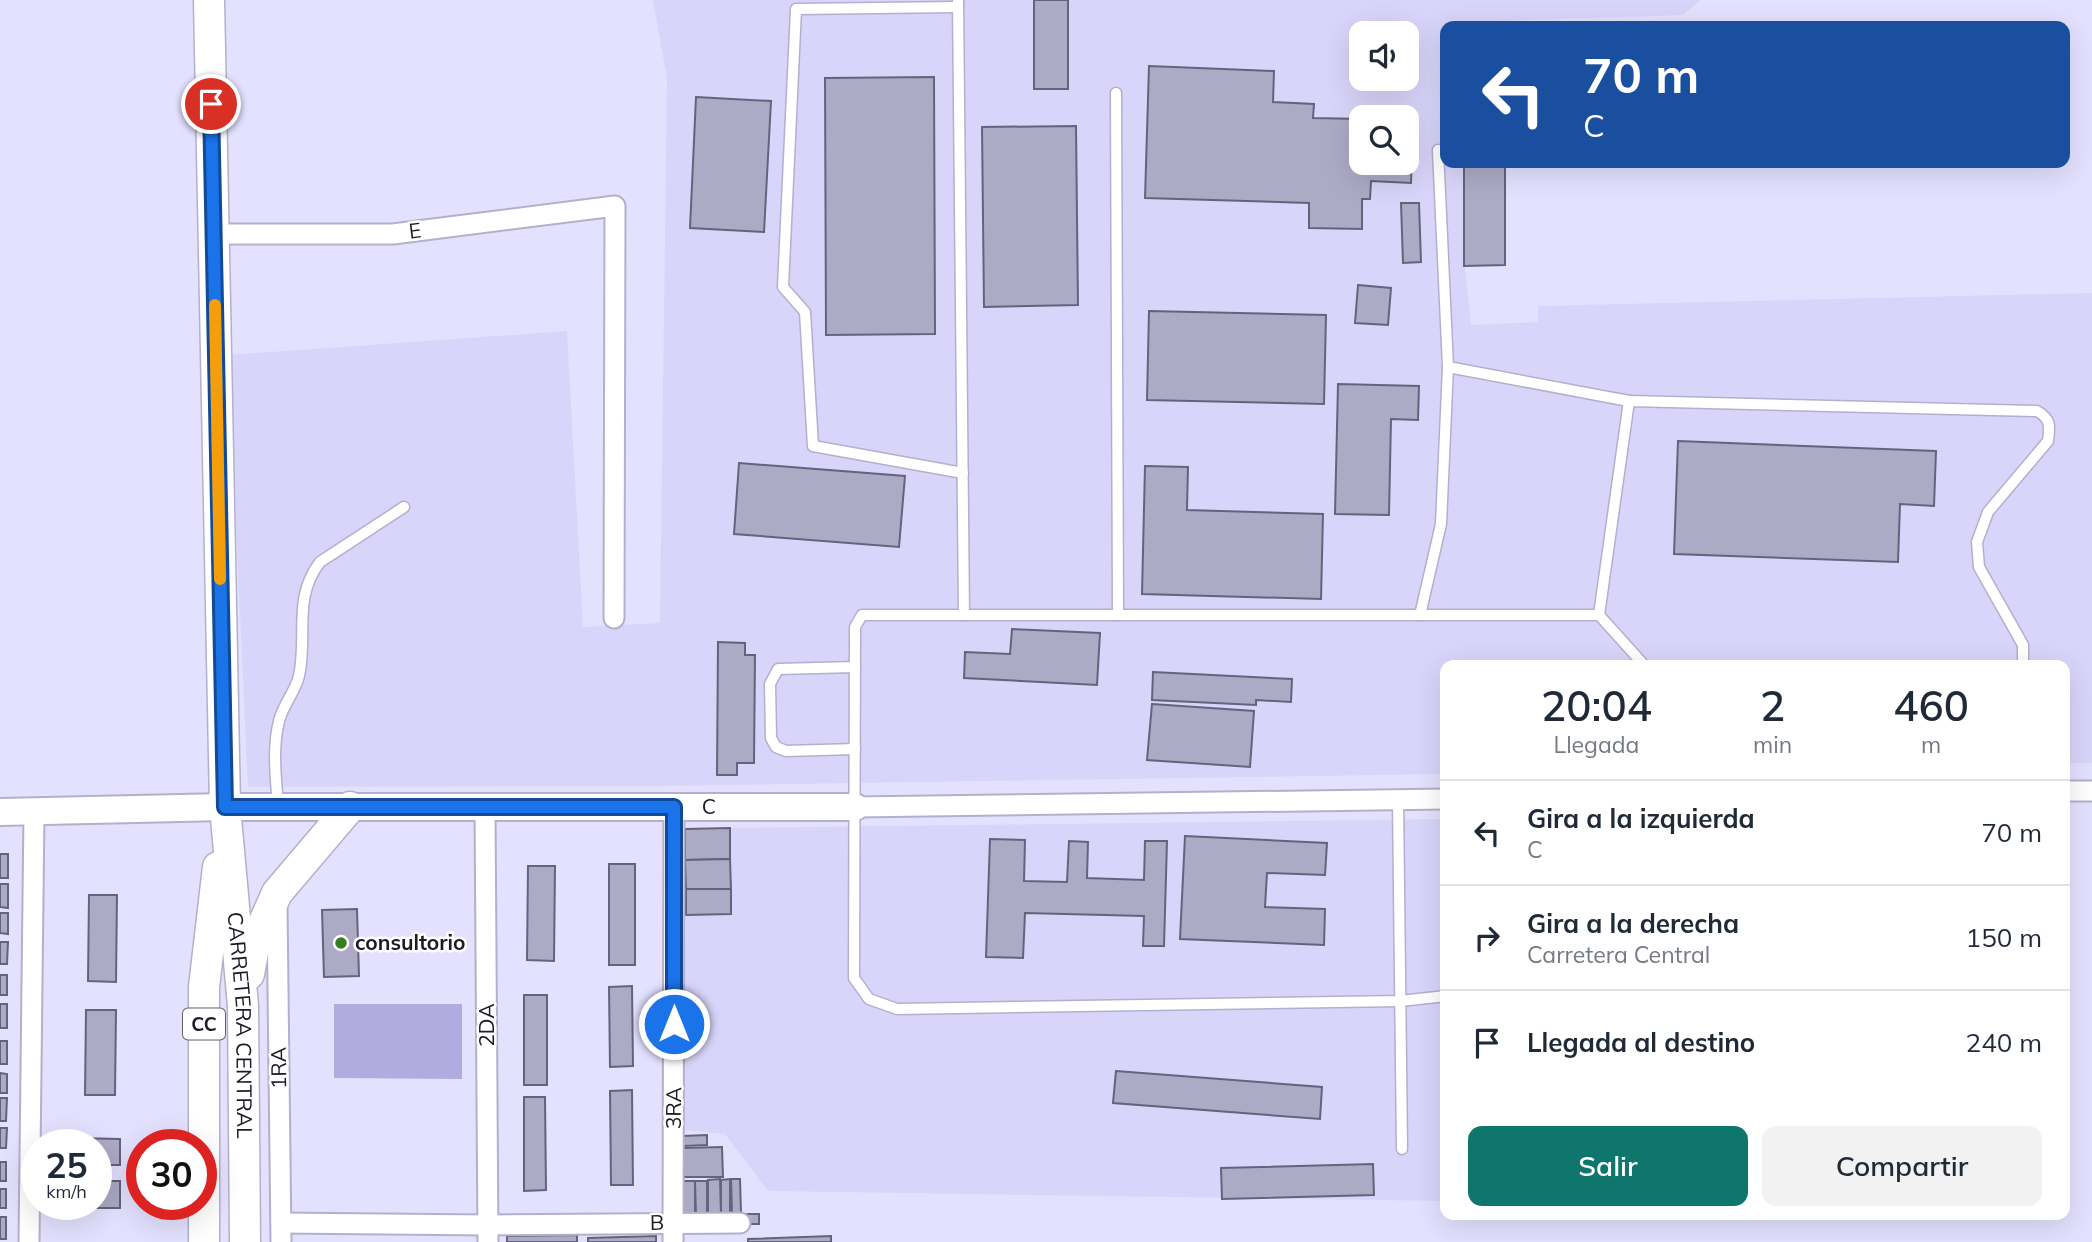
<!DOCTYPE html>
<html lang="es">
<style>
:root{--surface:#fff;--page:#f2f2f3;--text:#1f2937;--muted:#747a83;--line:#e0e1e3;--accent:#0f766e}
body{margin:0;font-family:Mulish,sans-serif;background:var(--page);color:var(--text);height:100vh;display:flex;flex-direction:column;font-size:26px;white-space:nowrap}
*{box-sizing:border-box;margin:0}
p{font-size:23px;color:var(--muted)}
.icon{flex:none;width:38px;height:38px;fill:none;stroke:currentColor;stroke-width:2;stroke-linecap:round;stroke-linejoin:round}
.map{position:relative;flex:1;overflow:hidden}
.panel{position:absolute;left:1440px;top:660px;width:630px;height:560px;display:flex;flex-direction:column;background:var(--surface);border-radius:14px;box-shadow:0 7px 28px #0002}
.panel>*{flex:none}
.top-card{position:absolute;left:1440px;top:21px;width:630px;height:147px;border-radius:14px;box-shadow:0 7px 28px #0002;background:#1a4fa0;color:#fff;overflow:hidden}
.fabs{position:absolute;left:1349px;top:21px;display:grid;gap:14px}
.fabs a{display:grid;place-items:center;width:70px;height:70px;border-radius:14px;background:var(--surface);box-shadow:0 7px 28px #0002;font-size:35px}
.speed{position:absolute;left:21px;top:1129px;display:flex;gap:14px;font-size:35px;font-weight:700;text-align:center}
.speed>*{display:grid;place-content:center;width:91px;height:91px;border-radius:50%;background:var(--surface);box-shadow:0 7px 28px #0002;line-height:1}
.speed small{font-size:18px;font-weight:400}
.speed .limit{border:10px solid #d22;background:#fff;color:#111}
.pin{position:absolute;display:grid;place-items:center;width:60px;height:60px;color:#fff;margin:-30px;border:4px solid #fff;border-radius:50%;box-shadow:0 2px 7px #0007}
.me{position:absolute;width:77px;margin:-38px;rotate:0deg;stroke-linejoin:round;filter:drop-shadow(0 0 5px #0008)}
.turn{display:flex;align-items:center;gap:24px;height:147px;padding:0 28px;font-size:32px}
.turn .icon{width:91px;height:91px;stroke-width:2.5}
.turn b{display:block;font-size:49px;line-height:60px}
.eta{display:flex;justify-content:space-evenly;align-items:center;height:119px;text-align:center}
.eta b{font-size:42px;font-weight:600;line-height:49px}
.button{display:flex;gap:14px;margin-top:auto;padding:14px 28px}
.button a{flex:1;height:80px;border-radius:14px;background:var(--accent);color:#fff;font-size:28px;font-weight:600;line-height:80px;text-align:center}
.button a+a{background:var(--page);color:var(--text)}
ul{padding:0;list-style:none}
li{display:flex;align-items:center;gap:21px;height:105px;padding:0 28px;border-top:2px solid var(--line)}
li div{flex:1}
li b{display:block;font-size:26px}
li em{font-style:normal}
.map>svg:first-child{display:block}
.built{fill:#d9d5fa;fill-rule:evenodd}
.green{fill:#b1abe0}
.building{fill:#adaac6;stroke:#65637c;stroke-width:2}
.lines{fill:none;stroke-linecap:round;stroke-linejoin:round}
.lane-casing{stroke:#b2b0cc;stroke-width:13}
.street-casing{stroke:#b2b0cc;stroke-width:23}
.secondary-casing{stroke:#b2b0cc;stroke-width:30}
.primary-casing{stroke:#b2b0cc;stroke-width:33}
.lane{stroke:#fff;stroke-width:10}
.street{stroke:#fff;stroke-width:19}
.secondary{stroke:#fff;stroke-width:26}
.primary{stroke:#fff;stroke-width:30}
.route-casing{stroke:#114b97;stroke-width:18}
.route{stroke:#1a73e8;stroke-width:12}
.slow{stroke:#f59e0b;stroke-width:12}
.poi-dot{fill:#367e24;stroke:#fff;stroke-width:2.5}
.labels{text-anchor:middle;stroke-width:5;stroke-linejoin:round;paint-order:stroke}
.shield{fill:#fff;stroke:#605f66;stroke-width:2}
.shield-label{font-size:19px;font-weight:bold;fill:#1c1b25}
.street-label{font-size:21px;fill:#1c1b25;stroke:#fff}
.poi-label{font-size:21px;font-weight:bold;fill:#1c1b25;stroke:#fff;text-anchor:start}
</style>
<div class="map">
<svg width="2092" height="1242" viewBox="0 0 2092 1242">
<rect width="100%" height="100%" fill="#e3e1fe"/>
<!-- built -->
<g class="built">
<path d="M653,0H1701L1683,15L1493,21L1494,26H1446V163H1505V265L1465,266L1471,325L1538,322V306L2092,293V763H2065V665H1446L1445,774L659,786L248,787L228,355L567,331L583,627L660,623L667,79ZM1362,33H1407V79H1362ZM1362,117H1407V163H1362Z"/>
<path d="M1445,819V1201L768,1191L725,1134L683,1130L686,915L731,914L730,828Z"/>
</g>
<!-- green -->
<path class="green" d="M334,1004H462V1079L334,1078Z"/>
<!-- building -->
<g class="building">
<rect x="1034" y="0" width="34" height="89"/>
<path d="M1149,66L1274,71L1273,102L1314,104L1313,118L1362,119V163H1407V120H1413L1411,183L1371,181L1370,199H1362V229L1309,228V203L1145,198Z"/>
<path d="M934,77L935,334L826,335L825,78Z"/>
<path d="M696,97L771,101L764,232L690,228Z"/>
<path d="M1076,126L1078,305L984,307L982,127Z"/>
<path d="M1464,163H1505V265L1464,266Z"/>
<path d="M1401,203H1419L1421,262L1403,263Z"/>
<path d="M1358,285L1391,288L1388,325L1355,323Z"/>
<path d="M1149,311L1326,315L1324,404L1147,400Z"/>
<path d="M1338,384L1419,386L1418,420L1391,419L1389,515L1335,514Z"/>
<path d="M1678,441L1936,451L1934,506L1900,504L1898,562L1674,554Z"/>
<path d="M739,463L905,476L899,547L734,534Z"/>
<path d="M1145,466L1188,467L1187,510L1323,514L1321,599L1142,594Z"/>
<path d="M1012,629L1100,633L1097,685L964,678L965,652L1010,654Z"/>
<path d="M718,642L745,643V655H755L754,763H737V775H717Z"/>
<path d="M1153,672L1292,679L1291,702L1256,700V705L1152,700Z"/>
<path d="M1152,704L1254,711L1250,767L1147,760Z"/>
<path d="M730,828V859L685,860V829Z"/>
<path d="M1185,836L1327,843L1325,875L1267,873L1265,907L1325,909L1324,945L1180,939Z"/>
<path d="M990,839L1025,840L1024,881L1067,882L1069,841L1088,842L1087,878L1144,880L1145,841H1167L1164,946H1143L1144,916L1025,913L1023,958L986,957Z"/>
<rect x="0" y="854" width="8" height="24"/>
<path d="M730,859L731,889H686L685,860Z"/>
<rect x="609" y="864" width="26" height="101"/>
<path d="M528,866H555L554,961L527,960Z"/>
<path d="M0,884H8V908L0,907Z"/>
<path d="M686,889H731V914L686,915Z"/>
<path d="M89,895H117L116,982L88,981Z"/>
<path d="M357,909L359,976L324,977L322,910Z"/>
<path d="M0,913H8V934L0,933Z"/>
<path d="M0,942H8L7,964H0Z"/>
<rect x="0" y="975" width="7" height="20"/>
<path d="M632,986L633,1066L610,1067L609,987Z"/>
<rect x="524" y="995" width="23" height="90"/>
<rect x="0" y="1004" width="7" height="24"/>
<path d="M86,1010H116L115,1095H85Z"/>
<rect x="0" y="1041" width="7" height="23"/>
<path d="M1116,1071L1322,1087L1320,1119L1113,1103Z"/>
<path d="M0,1073L7,1074V1093H0Z"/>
<path d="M632,1090L633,1185H611L610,1091Z"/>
<path d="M524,1097H545L546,1190L524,1191Z"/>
<path d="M0,1098H7L6,1121H0Z"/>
<path d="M0,1128H7L6,1148H0Z"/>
<path d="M707,1135V1145L683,1146V1136Z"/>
<path d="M76,1138L120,1139V1165H96V1144H76Z"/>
<path d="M722,1147L723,1177H683L682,1148Z"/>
<rect x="0" y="1162" width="6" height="19"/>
<path d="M1373,1164L1374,1195L1222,1199L1221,1168Z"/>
<path d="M720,1179L721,1215H708V1180Z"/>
<path d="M730,1179V1214H721V1180Z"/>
<path d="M731,1179H740L741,1213H732Z"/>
<path d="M96,1181H120V1208H78V1204H96Z"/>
<path d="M682,1181H695V1216H683Z"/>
<path d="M695,1181H707V1215H696Z"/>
<rect x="0" y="1189" width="6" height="19"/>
<rect x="741" y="1214" width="18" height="10"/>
<rect x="0" y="1217" width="6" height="22"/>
<path d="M577,1235V1242H507V1236Z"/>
<path d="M656,1236V1242H588V1238Z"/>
<path d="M831,1236V1242H748V1239Z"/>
</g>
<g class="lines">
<!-- lane casing -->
<g class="lane-casing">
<g id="lane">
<path d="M958,0L964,615"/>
<path d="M958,7L796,9L783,287L805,312L813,446L963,473"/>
<path d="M1116,93L1118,615"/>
<path d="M1448,367L1629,401"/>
<path d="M1420,615L1441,524L1448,367L1438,150"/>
<path d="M1644,665L1599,615L1629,401L2037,411C2051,419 2050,426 2048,441L1988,512L1977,542L1979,567L2023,645V665"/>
<path d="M855,749L786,751L776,747L771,738L770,684L778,669L855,667"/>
<path d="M1398,800L1402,1149"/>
<path d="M278,807C276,778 272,749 279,721C283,705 295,692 299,676C308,635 292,599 320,562L404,507"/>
<path d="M1446,996L1400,1001L897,1009L869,999L854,978L855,627L862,615H1599"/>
</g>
</g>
<!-- street casing -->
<g class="street-casing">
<g id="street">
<path d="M213,234H393L615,206L614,618"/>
<path d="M2065,791H2092"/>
<path d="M485,807L488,1242"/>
<path d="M855,807L1446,799"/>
<path d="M277,904L281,1242"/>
<path d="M281,1223L488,1225L740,1223"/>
<path d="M29,1242L34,812"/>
<path d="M673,1242L674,807"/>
</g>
</g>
<!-- secondary casing -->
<g class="secondary-casing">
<g id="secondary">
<path id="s1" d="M0,812L225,807H855"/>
</g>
</g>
<!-- primary casing -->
<g class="primary-casing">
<g id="primary">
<path id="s2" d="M209,0L225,807L243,1006L245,1242"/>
<path d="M249,974L255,942L277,893L350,807"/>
<path d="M204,1242V987L218,867"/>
</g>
</g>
<!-- lane -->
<use href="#lane" class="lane"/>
<!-- street -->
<use href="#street" class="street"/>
<!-- secondary -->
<use href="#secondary" class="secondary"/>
<!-- primary -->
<use href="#primary" class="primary"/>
</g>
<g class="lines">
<!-- route casing -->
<g class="route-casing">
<path id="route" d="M211,104L225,807H674V1024"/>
</g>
<!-- route -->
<use href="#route" class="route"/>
<!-- slow -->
<path class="slow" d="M215,305L220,579"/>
</g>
<!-- markers -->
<circle class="poi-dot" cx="341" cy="943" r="7"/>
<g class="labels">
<!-- shield labels -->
<rect class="shield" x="183" y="1008.5" width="42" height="31" rx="5"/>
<g class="shield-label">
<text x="204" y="1031">CC</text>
</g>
<!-- street labels -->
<g class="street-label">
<text transform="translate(415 231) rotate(-7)" y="7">E</text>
<text dy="7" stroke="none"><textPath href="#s1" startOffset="709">C</textPath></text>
<text dy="7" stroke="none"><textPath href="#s2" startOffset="1026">CARRETERA CENTRAL</textPath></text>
<text transform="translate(487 1025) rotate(-90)" y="7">2DA</text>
<text transform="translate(279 1068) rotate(-91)" y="7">1RA</text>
<text transform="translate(674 1108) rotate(-89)" y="7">3RA</text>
<text transform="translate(657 1223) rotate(-1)" y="7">B</text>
</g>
<!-- poi labels -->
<g class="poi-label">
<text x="355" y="950">consultorio</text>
</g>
</g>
</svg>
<div class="fabs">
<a><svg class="icon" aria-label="sound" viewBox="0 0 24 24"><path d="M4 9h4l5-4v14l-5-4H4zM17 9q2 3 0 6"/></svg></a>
<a><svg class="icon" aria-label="search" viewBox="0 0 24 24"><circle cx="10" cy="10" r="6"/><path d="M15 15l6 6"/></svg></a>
</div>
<div class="speed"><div>25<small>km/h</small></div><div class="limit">30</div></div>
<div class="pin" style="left:211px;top:104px;background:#d93025"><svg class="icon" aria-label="arrive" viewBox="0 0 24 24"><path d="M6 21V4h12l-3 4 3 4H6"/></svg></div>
<svg class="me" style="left:674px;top:1024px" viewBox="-20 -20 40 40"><circle r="17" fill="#1a73e8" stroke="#fff" stroke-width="3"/><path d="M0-11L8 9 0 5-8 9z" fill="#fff"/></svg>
<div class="top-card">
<div class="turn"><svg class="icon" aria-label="left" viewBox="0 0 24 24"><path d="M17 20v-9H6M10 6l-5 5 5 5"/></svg><div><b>70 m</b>C</div></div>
</div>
<section class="panel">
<div class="eta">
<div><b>20:04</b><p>Llegada</p></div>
<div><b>2</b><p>min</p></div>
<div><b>460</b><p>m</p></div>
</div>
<ul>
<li><svg class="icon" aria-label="left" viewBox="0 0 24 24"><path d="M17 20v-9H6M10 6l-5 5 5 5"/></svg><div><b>Gira a la izquierda</b><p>C</p></div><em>70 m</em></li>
<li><svg class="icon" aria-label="right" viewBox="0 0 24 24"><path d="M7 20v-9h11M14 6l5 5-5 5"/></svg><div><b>Gira a la derecha</b><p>Carretera Central</p></div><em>150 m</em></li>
<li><svg class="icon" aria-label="arrive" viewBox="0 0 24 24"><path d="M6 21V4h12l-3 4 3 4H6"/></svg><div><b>Llegada al destino</b></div><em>240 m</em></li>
</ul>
<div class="button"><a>Salir</a><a>Compartir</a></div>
</section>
</div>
